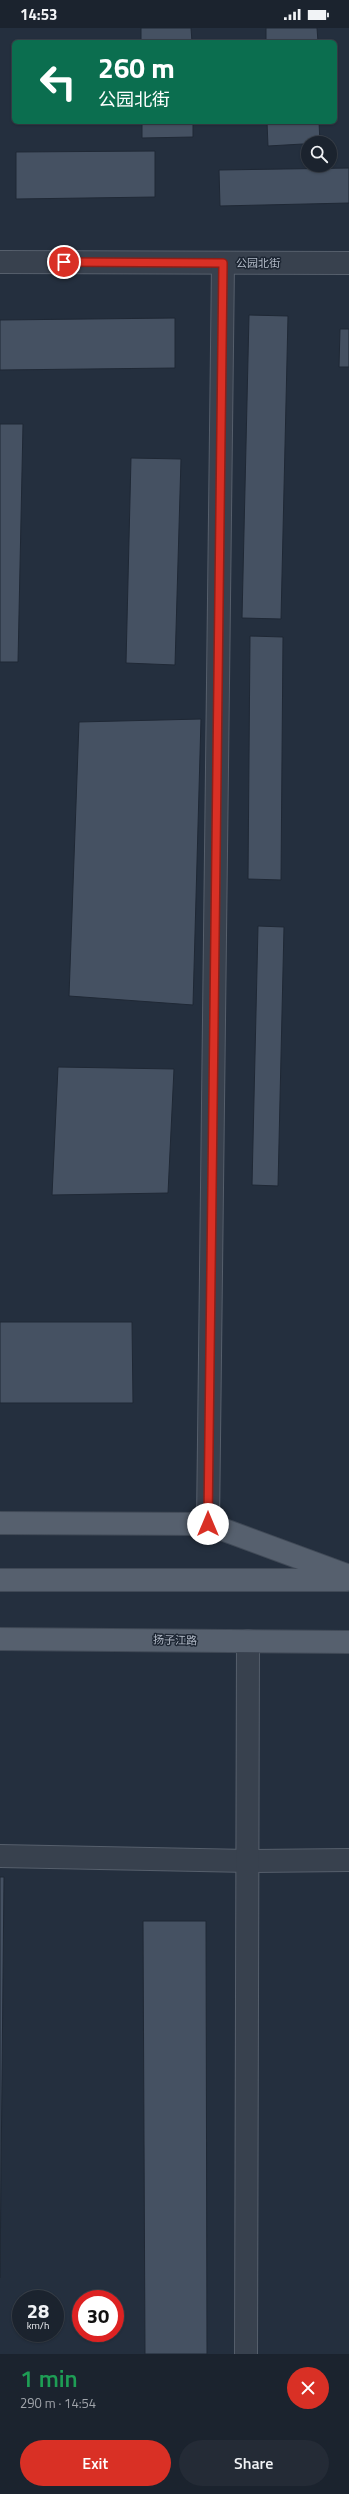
<!DOCTYPE html>
<meta charset="utf-8">
<style>
:root{--surface:#1b232e;--page:#242b36;--text:#f1f3f6;--muted:#a0a4aa;--line:#39404a;--accent:#d93025}
body{margin:0;font-family:"Titillium Web","Noto Sans SC",sans-serif;background:var(--page);color:var(--text);height:100vh;display:flex;flex-direction:column;font-size:15px;white-space:nowrap}
*{box-sizing:border-box;margin:0}
p{font-size:13px;color:var(--muted)}
.icon{flex:none;width:22px;height:22px;fill:none;stroke:currentColor;stroke-width:2;stroke-linecap:round;stroke-linejoin:round}
.map{position:relative;height:2326px;overflow:hidden}
.side{display:flex;flex-direction:column;background:var(--surface);flex:1}
.side>*{flex:none}
.banner{position:absolute;left:12px;top:12px;width:325px;height:84px;border-radius:6px;box-shadow:0 1px 3px #0004,0 0 0 1px var(--line);background:#0b6e4f;color:#fff;overflow:hidden}
.controls{position:absolute;left:301px;top:108px;display:grid;gap:8px}
.controls a{display:grid;place-items:center;width:36px;height:36px;border-radius:50%;background:var(--surface);box-shadow:0 1px 3px #0004,0 0 0 1px var(--line);font-size:20px}
.speed{position:absolute;left:12px;top:2262px;display:flex;gap:8px;font-size:20px;font-weight:700;text-align:center}
.speed>*{display:grid;place-content:center;width:52px;height:52px;border-radius:50%;background:var(--surface);box-shadow:0 1px 3px #0004,0 0 0 1px var(--line);line-height:1}
.speed small{font-size:10px;font-weight:400}
.speed .limit{border:6px solid #d22;background:#fff;color:#111}
.pin{position:absolute;display:grid;place-items:center;width:34px;height:34px;color:#fff;margin:-17px;border:2px solid #fff;border-radius:50%;box-shadow:0 1px 4px #0007}
.me{position:absolute;width:44px;margin:-22px;rotate:0deg;stroke-linejoin:round;filter:drop-shadow(0 0 3px #0008)}
.turn{display:flex;align-items:center;gap:14px;height:84px;padding:0 20px;font-size:18px}
.turn .icon{width:52px;height:52px;stroke-width:2.5}
.turn b{display:block;font-size:28px;line-height:34px}
.round{display:grid;place-items:center;flex:none;width:42px;height:42px;border-radius:21px;background:var(--page)}
.overview{display:flex;align-items:center;justify-content:space-between;height:68px;padding:0 20px}
h1{font-size:24px;font-weight:600;line-height:30px;color:#1e9e55}
.cta{display:flex;gap:8px;margin-top:auto;padding:8px 20px}
.cta a{flex:1;height:46px;border-radius:24px;background:var(--accent);color:#fff;font-size:16px;font-weight:600;line-height:46px;text-align:center}
.cta a+a{background:var(--page);color:var(--text)}
.status{display:flex;justify-content:space-between;align-items:center;height:28px;padding:0 20px;background:var(--surface);direction:ltr}
.status svg{height:11px;fill:currentColor}
.map>svg:first-child{display:block}
.building{fill:#455162;stroke:#1f2835}
.lines{fill:none;stroke-linecap:round;stroke-linejoin:round}
.street-casing{stroke:#565f6c;stroke-width:24}
.primary-casing{stroke:#414a57;stroke-width:24}
.street{stroke:#38414e;stroke-width:22}
.primary{stroke:#56606e;stroke-width:22}
.route-casing{stroke:#8d1f18;stroke-width:10}
.route{stroke:#d93025;stroke-width:7}
.labels{text-anchor:middle;stroke-width:3;stroke-linejoin:round;paint-order:stroke}
.street-label{font-size:11px;fill:#b4bcc9;stroke:#1d2633}
</style>
<div class="status"><b>14:53</b><svg viewBox="0 0 49 12"><path d="M0 12V9h3v3zM5 12V6h3v6zM10 12V3h3v9zM15 12V0h3v12zM26 1h20v11H26zM47 4h2v5h-2z"/></svg></div>
<div class="map">
<svg width="349" height="2326" viewBox="0 0 349 2326">
<rect width="100%" height="100%" fill="#242f3e"/>
<!-- building -->
<g class="building">
<path d="M141,0H191L192,14H141Z"/>
<path d="M266,0H317L318,14H266Z"/>
<path d="M142,94H193V109L142,110Z"/>
<path d="M267,94H319L320,115L268,118Z"/>
<path d="M155,123V169L16,171V124Z"/>
<path d="M349,140V175L220,178L219,142Z"/>
<path d="M249,287L288,288L281,591L242,590Z"/>
<path d="M175,290V340L0,342V292Z"/>
<path d="M340,301H349V339H339Z"/>
<path d="M0,396H23L18,634H0Z"/>
<path d="M131,430L181,431L175,637L126,635Z"/>
<path d="M250,608L283,609L281,852L248,851Z"/>
<path d="M201,691L193,977L69,968L79,694Z"/>
<path d="M258,898L284,899L278,1158L252,1157Z"/>
<path d="M58,1039L174,1041L168,1165L52,1167Z"/>
<path d="M0,1294H132L133,1375H0Z"/>
<path d="M0,1849H4L0,2250Z"/>
<path d="M143,1893H206L207,2326H145Z"/>
</g>
<g class="lines">
<!-- street casing -->
<g class="street-casing">
<g id="street">
<path d="M0,234L349,235"/>
<path d="M208,1496L223,235"/>
<path d="M0,1828L249,1833L349,1832"/>
<path d="M246,2326L248,1613"/>
</g>
</g>
<!-- primary casing -->
<g class="primary-casing">
<g id="primary">
<path d="M0,1495L208,1496L349,1548"/>
<path d="M0,1552H346"/>
<path d="M0,1611L349,1614"/>
</g>
</g>
<!-- street -->
<use href="#street" class="street"/>
<!-- primary -->
<use href="#primary" class="primary"/>
</g>
<g class="lines">
<!-- route casing -->
<g class="route-casing">
<path id="route" d="M64,234L223,235L208,1496"/>
</g>
<!-- route -->
<use href="#route" class="route"/>
</g>
<g class="labels">
<!-- street labels -->
<g class="street-label">
<text x="258" y="239">公园北街</text>
<text transform="translate(175 1612) rotate(1)" y="4">扬子江路</text>
</g>
</g>
</svg>
<div class="controls">
<a><svg class="icon" aria-label="search" viewBox="0 0 24 24"><circle cx="10" cy="10" r="6"/><path d="M15 15l6 6"/></svg></a>
</div>
<div class="speed"><div>28<small>km/h</small></div><div class="limit">30</div></div>
<div class="pin" style="left:64px;top:234px;background:#d93025"><svg class="icon" aria-label="arrive" viewBox="0 0 24 24"><path d="M6 21V4h12l-3 4 3 4H6"/></svg></div>
<svg class="me" style="left:208px;top:1496px" viewBox="-20 -20 40 40"><circle r="19" fill="#fff"/><path d="M0-13L10 11 0 6-10 11z" fill="#d93025"/></svg>
<div class="banner">
<div class="turn"><svg class="icon" aria-label="left" viewBox="0 0 24 24"><path d="M17 20v-9H6M10 6l-5 5 5 5"/></svg><div><b>260 m</b>公园北街</div></div>
</div>
</div>
<section class="side">
<div class="overview"><div><h1>1 min</h1><p>290 m · 14:54</p></div><a class="round" style="background:#d93025;color:#fff"><svg class="icon" aria-label="close" viewBox="0 0 24 24"><path d="M6 6l12 12M18 6L6 18"/></svg></a></div>
<div class="cta"><a>Exit</a><a>Share</a></div>
</section>
